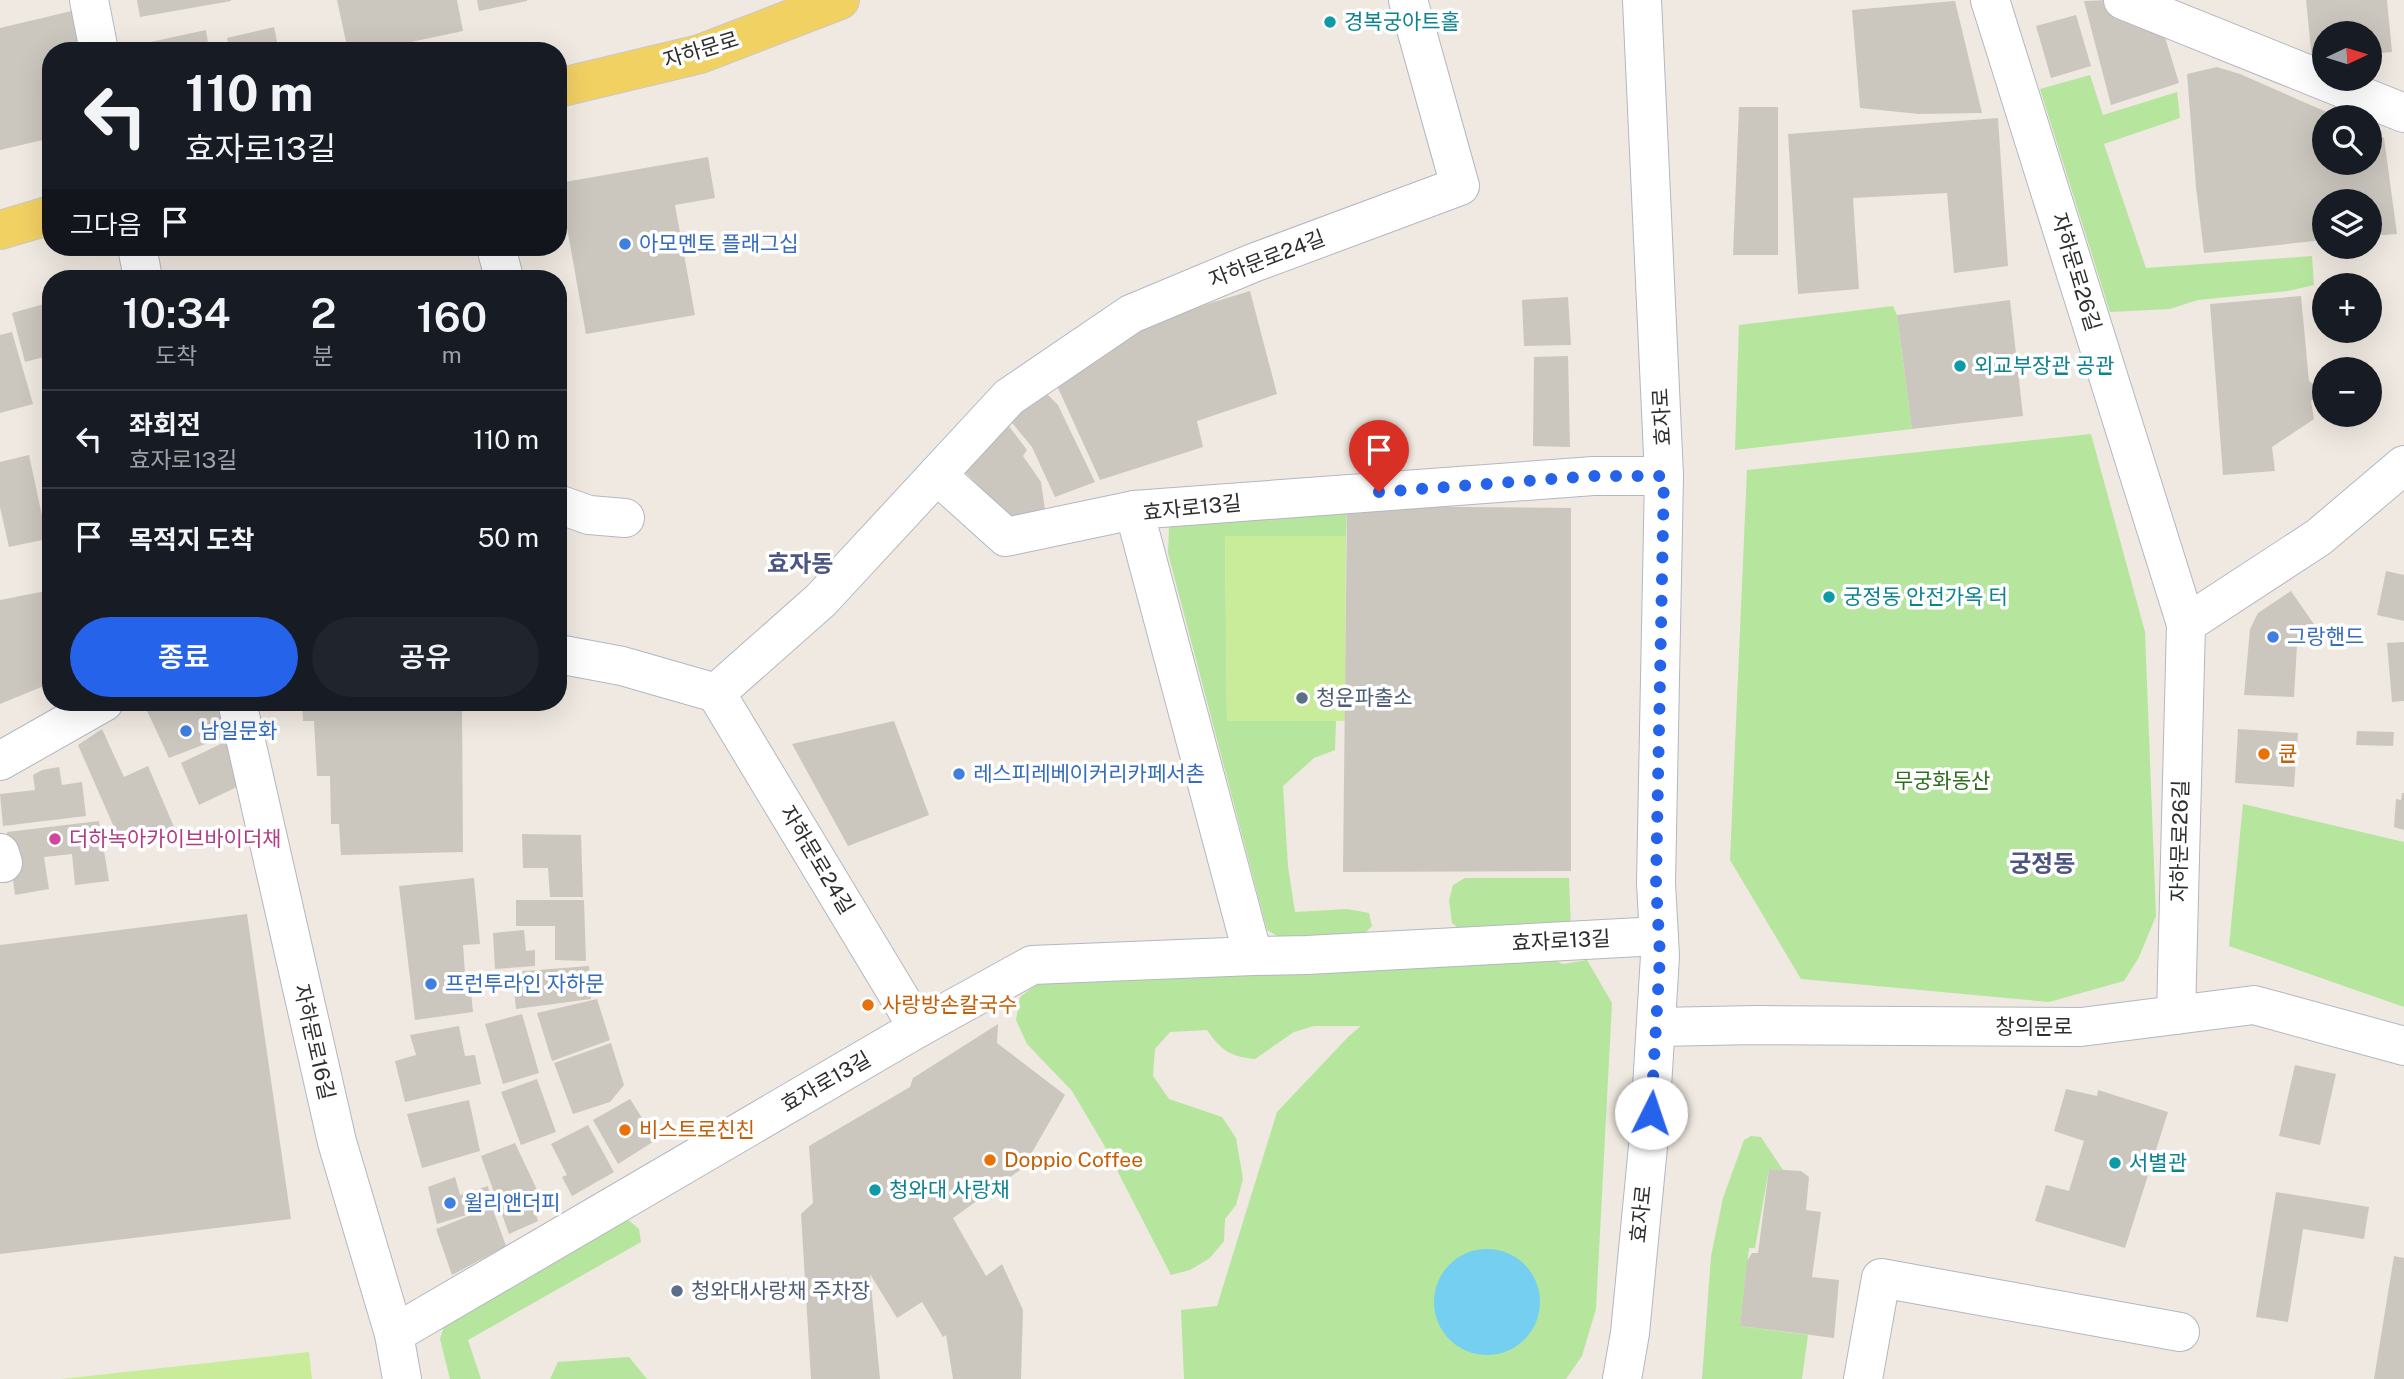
<!DOCTYPE html>
<html lang="ko">
<meta charset="utf-8">
<style>
:root{--surface:#171b24;--page:#20242c;--text:#f1f3f6;--muted:#9ea1a6;--line:#363941;--accent:#2563eb}
body{margin:0;font-family:"Public Sans","Noto Sans KR",sans-serif;background:var(--page);color:var(--text);height:100vh;display:flex;flex-direction:column;font-size:26px;white-space:nowrap}
*{box-sizing:border-box;margin:0}
p{font-size:23px;color:var(--muted)}
.icon{flex:none;width:38px;height:38px;fill:none;stroke:currentColor;stroke-width:2;stroke-linecap:round;stroke-linejoin:round}
.map{position:relative;flex:1;overflow:hidden}
.drawer{position:absolute;left:42px;top:270px;width:525px;height:441px;display:flex;flex-direction:column;background:var(--surface);border-radius:28px;box-shadow:0 7px 28px #0002}
.drawer>*{flex:none}
.guide{position:absolute;left:42px;top:42px;width:525px;height:214px;border-radius:28px;box-shadow:0 7px 28px #0002;background:#171b24;color:var(--text);overflow:hidden}
.needle{width:46px;rotate:86deg}
.buttons{position:absolute;left:2312px;top:21px;display:grid;gap:14px}
.buttons a{display:grid;place-items:center;width:70px;height:70px;border-radius:50%;background:var(--surface);box-shadow:0 7px 28px #0002;font-size:35px}
.pin{position:absolute;display:grid;place-items:center;width:60px;height:60px;color:#fff;margin:-72px -30px;border-radius:50% 50% 50% 0;rotate:-45deg;box-shadow:0 0 7px #0007}
.pin .icon{rotate:45deg}
.me{position:absolute;width:77px;margin:-38px;rotate:4deg;stroke-linejoin:round;filter:drop-shadow(0 0 5px #0008)}
.turn{display:flex;align-items:center;gap:24px;height:147px;padding:0 28px;font-size:32px}
.turn .icon{width:91px;height:91px;stroke-width:2.5}
.turn b{display:block;font-size:49px;line-height:60px}
.then{display:flex;align-items:center;height:66px;padding:0 28px;background:#0003;gap:14px;font-size:26px}
.eta{display:flex;justify-content:space-evenly;align-items:center;height:119px;text-align:center}
.eta b{font-size:42px;font-weight:600;line-height:49px}
.action{display:flex;gap:14px;margin-top:auto;padding:14px 28px}
.action a{flex:1;height:80px;border-radius:42px;background:var(--accent);color:#fff;font-size:28px;font-weight:600;line-height:80px;text-align:center}
.action a+a{background:var(--page);color:var(--text)}
ul{padding:0;list-style:none}
li{display:flex;align-items:center;gap:21px;height:98px;padding:0 28px;border-top:2px solid var(--line)}
li div{flex:1}
li b{display:block;font-size:26px}
li em{font-style:normal}
.map>svg:first-child{display:block}
.green{fill:#b6e59e}
.pitch{fill:#c9ec9a}
.water{fill:#75cff0}
.building{fill:#cbc7bf}
.lines{fill:none;stroke-linecap:round;stroke-linejoin:round}
.minor-casing{stroke:#b4b7c1;stroke-width:40}
.major-casing{stroke:#c9c9c9;stroke-width:40}
.minor{stroke:#fff;stroke-width:38}
.major{stroke:#f2d163;stroke-width:38}
.route{stroke:#2563eb;stroke-width:12;stroke-dasharray:0 21.6}
.culture-dot{fill:#0f9aa8;stroke:#fff;stroke-width:2.5}
.shop-dot{fill:#3f7fe0;stroke:#fff;stroke-width:2.5}
.service-dot{fill:#5c6f8a;stroke:#fff;stroke-width:2.5}
.food-dot{fill:#e8710a;stroke:#fff;stroke-width:2.5}
.hotel-dot{fill:#d1479c;stroke:#fff;stroke-width:2.5}
.labels{text-anchor:middle;stroke-width:7;stroke-linejoin:round;paint-order:stroke}
.culture-label{font-size:21px;fill:#0d838f;stroke:#fff;text-anchor:start}
.street-label{font-size:21px;fill:#2e2e2e;stroke:#fff}
.shop-label{font-size:21px;fill:#366cbe;stroke:#fff;text-anchor:start}
.service-label{font-size:21px;fill:#4e5e75;stroke:#fff;text-anchor:start}
.food-label{font-size:21px;fill:#c56008;stroke:#fff;text-anchor:start}
.park-label{font-size:21px;fill:#2c6e1b;stroke:#fff}
.hotel-label{font-size:21px;fill:#b23c85;stroke:#fff;text-anchor:start}
.quarter-label{font-size:24px;font-weight:bold;fill:#4d5680;stroke:#fff}
</style>
<div class="map">
<svg width="2404" height="1379" viewBox="0 0 2404 1379">
<rect width="100%" height="100%" fill="#efe9e1"/>
<!-- green -->
<g class="green">
<path d="M2090,75L2103,115L2177,92L2180,118L2104,144L2146,268L2312,256L2314,285L2288,291L2198,300L2170,309L2110,312L2040,89Z"/>
<path d="M1893,306L1897,315L1912,429L1735,450L1739,325Z"/>
<path d="M2091,434L2145,632L2156,916L2139,957L2124,981L2049,1002L1801,979L1730,860L1747,470Z"/>
<path d="M1347,506L1346,536H1225L1227,721H1336L1335,750L1314,758L1283,786L1288,866L1295,912L1347,909L1369,913L1372,926L1359,939L1286,941L1267,930L1168,553L1169,528L1176,516Z"/>
<path d="M2243,804L2404,842V1007L2229,946Z"/>
<path d="M1465,878H1569L1571,928L1465,933L1452,923L1449,900L1453,885Z"/>
<path d="M1547,957L1563,964L1587,960L1612,1003L1596,1309L1582,1356L1566,1379H1184L1181,1310L1217,1306L1277,1112L1349,1036L1361,1026H1314L1294,1032L1255,1059C1229,1056 1222,1051 1207,1030L1170,1032L1155,1049L1153,1076L1169,1099L1222,1117L1236,1138L1243,1179L1236,1205L1225,1219L1224,1241L1210,1258L1190,1270L1171,1275L1104,1145L1072,1091L1027,1044L1016,1020L1020,997L1043,979Z"/>
<path d="M1751,1136L1761,1137L1783,1170L1769,1169L1755,1248H1749L1740,1326L1808,1335L1802,1379H1702L1711,1256L1723,1198L1744,1140Z"/>
<path d="M627,1219L639,1229L641,1242L468,1340L481,1379H450L440,1339L444,1326Z"/>
<path d="M629,1357L647,1379H550L558,1362Z"/>
</g>
<!-- pitch -->
<g class="pitch">
<path d="M1225,536H1346L1345,721H1227Z"/>
<path d="M309,1352L312,1379H61Z"/>
</g>
<!-- water -->
<circle class="water" cx="1487" cy="1302" r="53"/>
<!-- building -->
<g class="building">
<path d="M137,0H231V1L140,17Z"/>
<path d="M337,0H457L463,31L369,51H348Z"/>
<path d="M477,0H527V1L479,11Z"/>
<path d="M2109,0L2160,21L2179,83L2111,105L2084,1Z"/>
<path d="M2306,0H2387L2392,52L2370,54V33H2324V58L2312,59Z"/>
<path d="M1955,1L1982,113L1919,114L1860,108L1852,10Z"/>
<path d="M80,9L90,51H51V138L0,150V28Z"/>
<path d="M2076,15L2091,66L2051,78L2036,26Z"/>
<path d="M274,27L279,51H142L141,44L206,30L209,49L229,47L227,38Z"/>
<path d="M2217,67L2240,74L2338,117H2324V163H2370V131L2384,138L2397,234L2370,236V201H2324V240L2204,253L2196,187L2187,74Z"/>
<path d="M1739,107H1778V255H1733Z"/>
<path d="M1998,118L2008,266L1954,273L1947,193L1853,198L1859,289L1798,294L1788,134Z"/>
<path d="M708,157L715,198L675,205L695,315L586,334L559,183Z"/>
<path d="M1250,291L1277,394L1197,421L1203,447L1100,480L1053,377L1126,329Z"/>
<path d="M2301,296L2309,381L2317,387L2318,395L2311,401L2314,419L2272,447L2275,471L2223,475L2210,304Z"/>
<path d="M1568,297L1571,345L1524,346L1522,300Z"/>
<path d="M2010,300L2023,416L1912,429L1897,315Z"/>
<path d="M51,302V355L25,362L12,313Z"/>
<path d="M12,332L33,404L0,413V335Z"/>
<path d="M1568,356L1570,447L1533,446L1534,357Z"/>
<path d="M1040,387L1058,405L1095,482L1055,497L1032,447L1008,418Z"/>
<path d="M1008,425L1027,450L1023,456L1041,482L1045,510L1015,523L964,471Z"/>
<path d="M29,455L47,539L9,547L0,507V462Z"/>
<path d="M51,466V499H49L44,467Z"/>
<path d="M1347,506L1571,508V871L1343,872Z"/>
<path d="M2386,571L2404,575V621L2377,615Z"/>
<path d="M51,590V683L0,704V600Z"/>
<path d="M2291,591L2318,630L2297,645L2294,697L2244,695L2250,629L2258,613Z"/>
<path d="M2404,642V701L2392,702L2387,643Z"/>
<path d="M143,702H216L226,736L169,758Z"/>
<path d="M302,702H462L463,852L341,855L339,824H331L330,776H317L314,721H303Z"/>
<path d="M894,721L929,815L848,846L792,744Z"/>
<path d="M102,729L124,777L148,766L174,827L142,842L134,827L117,834L78,745Z"/>
<path d="M2238,729L2298,733L2294,787L2235,783Z"/>
<path d="M2357,731L2394,732L2393,746L2356,745Z"/>
<path d="M229,740L241,785L199,805L181,763Z"/>
<path d="M59,767L62,785L82,782L86,816L3,826L0,794L35,790L33,775L42,770Z"/>
<path d="M2402,793H2404V830L2394,827L2396,799L2401,800Z"/>
<path d="M99,821L109,881L75,885L72,854L44,857L49,889L15,895L7,832Z"/>
<path d="M522,834L581,835L583,897H550L548,868H523Z"/>
<path d="M474,878L480,944L463,945L465,974H469L473,1012L415,1020L399,886Z"/>
<path d="M516,900H584L586,961L555,960V926H516Z"/>
<path d="M247,914L291,1219L0,1254V945Z"/>
<path d="M524,930L526,951L535,950V966L495,969L493,933Z"/>
<path d="M589,966L591,999L516,1009L512,972Z"/>
<path d="M597,999L610,1040L552,1061L537,1013Z"/>
<path d="M522,1014L539,1073L503,1084L485,1024Z"/>
<path d="M998,1024L997,1043L1065,1095L1023,1168L953,1218L986,1276L1002,1264L1023,1310L1021,1379H953L946,1335L943,1337L922,1302L897,1318L870,1274L880,1379H811L801,1214L813,1203L809,1146L910,1087L913,1078Z"/>
<path d="M459,1026L465,1056L475,1055L481,1084L405,1102L395,1061L416,1055L410,1035Z"/>
<path d="M611,1043L624,1085L610,1102L573,1114L554,1063Z"/>
<path d="M2295,1065L2336,1074L2320,1145L2279,1136Z"/>
<path d="M537,1079L556,1132L521,1145L501,1092Z"/>
<path d="M2066,1089L2097,1096L2098,1090L2168,1112L2125,1248L2035,1221L2046,1185L2069,1191L2084,1141L2054,1131Z"/>
<path d="M630,1099L656,1140L618,1164L593,1120Z"/>
<path d="M469,1100L480,1151L422,1168L407,1114Z"/>
<path d="M588,1125L614,1172L572,1196L562,1177L567,1175L551,1144Z"/>
<path d="M515,1143L539,1194L530,1197L538,1221L509,1234L481,1156Z"/>
<path d="M1769,1169L1801,1171L1809,1177L1806,1210L1821,1212L1812,1277L1839,1280L1834,1338L1740,1326L1747,1261L1752,1253H1758Z"/>
<path d="M455,1177L460,1195L488,1186L492,1207L506,1246L452,1275L436,1229L486,1209L437,1224L428,1187Z"/>
<path d="M2276,1192L2369,1207L2364,1239L2303,1229L2288,1322L2256,1317Z"/>
<path d="M2394,1256L2404,1258V1379H2374Z"/>
</g>
<g class="lines">
<!-- minor casing -->
<g class="minor-casing">
<g id="minor">
<path d="M89,0L99,51"/>
<path d="M1990,0L2186,624L2176,1015"/>
<path d="M2123,0L2404,113"/>
<path d="M137,247L143,278"/>
<path d="M496,247L504,278"/>
<path d="M937,475L1006,537L1134,510"/>
<path d="M558,504L589,515L625,518"/>
<path d="M2186,624L2319,537L2404,465"/>
<path d="M558,654L622,666L716,693L821,600L1009,397L1131,314L1253,263L1460,186L1408,0"/>
<path d="M716,693L918,1028"/>
<path d="M237,702L337,1142L394,1334L402,1379"/>
<path d="M0,761L104,702"/>
<path d="M0,853L3,863"/>
<path d="M1253,956L1307,955L1659,936"/>
<path d="M1657,1027L1756,1025L2081,1027L2254,1005L2404,1046"/>
<path d="M394,1334L918,1028L1032,965L1253,956L1134,510L1593,476H1664"/>
<path d="M1622,1379L1630,1333L1649,1136L1660,956L1656,883L1664,476L1642,0"/>
<path d="M1863,1379L1881,1278L2180,1332"/>
</g>
</g>
<!-- major casing -->
<g class="major-casing">
<g id="major">
<path d="M558,88L700,54L840,0"/>
<path d="M0,230L51,215"/>
</g>
</g>
<!-- minor -->
<use href="#minor" class="minor"/>
<!-- major -->
<use href="#major" class="major"/>
</g>
<g class="lines">
<!-- route -->
<path class="route" d="M1379,492L1593,476H1664L1656,883L1660,956L1651,1113"/>
</g>
<!-- markers -->
<g class="culture-dot">
<circle cx="1330" cy="22" r="7"/>
<circle cx="1960" cy="366" r="7"/>
<circle cx="1829" cy="597" r="7"/>
<circle cx="2115" cy="1163" r="7"/>
<circle cx="875" cy="1190" r="7"/>
</g>
<g class="shop-dot">
<circle cx="625" cy="244" r="7"/>
<circle cx="2273" cy="637" r="7"/>
<circle cx="186" cy="731" r="7"/>
<circle cx="959" cy="774" r="7"/>
<circle cx="431" cy="984" r="7"/>
<circle cx="450" cy="1203" r="7"/>
</g>
<g class="service-dot">
<circle cx="1302" cy="698" r="7"/>
<circle cx="677" cy="1291" r="7"/>
</g>
<g class="food-dot">
<circle cx="2264" cy="754" r="7"/>
<circle cx="868" cy="1005" r="7"/>
<circle cx="625" cy="1130" r="7"/>
<circle cx="990" cy="1160" r="7"/>
</g>
<circle class="hotel-dot" cx="55" cy="839" r="7"/>
<g class="labels">
<!-- culture labels -->
<g class="culture-label">
<text x="1344" y="29">경복궁아트홀</text>
<text x="1974" y="373">외교부장관 공관</text>
<text x="1843" y="604">궁정동 안전가옥 터</text>
<text x="2129" y="1170">서별관</text>
<text x="889" y="1197">청와대 사랑채</text>
</g>
<!-- street labels -->
<g class="street-label">
<text transform="translate(701 50) rotate(-17)" y="7">자하문로</text>
<text transform="translate(1267 259) rotate(-21)" y="7">자하문로24길</text>
<text transform="translate(2076 272) rotate(73)" y="7">자하문로26길</text>
<text transform="translate(1662 417) rotate(-93)" y="7">효자로</text>
<text transform="translate(1192 508) rotate(-6)" y="7">효자로13길</text>
<text transform="translate(2180 841) rotate(-89)" y="7">자하문로26길</text>
<text transform="translate(817 860) rotate(59)" y="7">자하문로24길</text>
<text transform="translate(1561 941) rotate(-3)" y="7">효자로13길</text>
<text x="2034" y="1034">창의문로</text>
<text transform="translate(314 1042) rotate(77)" y="7">자하문로16길</text>
<text transform="translate(826 1082) rotate(-30)" y="7">효자로13길</text>
<text transform="translate(1641 1214) rotate(-84)" y="7">효자로</text>
</g>
<!-- shop labels -->
<g class="shop-label">
<text x="639" y="251">아모멘토 플래그십</text>
<text x="2287" y="644">그랑핸드</text>
<text x="200" y="738">남일문화</text>
<text x="973" y="781">레스피레베이커리카페서촌</text>
<text x="445" y="991">프런투라인 자하문</text>
<text x="464" y="1210">윌리앤더피</text>
</g>
<!-- service labels -->
<g class="service-label">
<text x="1316" y="705">청운파출소</text>
<text x="691" y="1298">청와대사랑채 주차장</text>
</g>
<!-- food labels -->
<g class="food-label">
<text x="2278" y="761">큔</text>
<text x="882" y="1012">사랑방손칼국수</text>
<text x="639" y="1137">비스트로친친</text>
<text x="1004" y="1167">Doppio Coffee</text>
</g>
<!-- park labels -->
<g class="park-label">
<text x="1942" y="788">무궁화동산</text>
</g>
<!-- hotel labels -->
<g class="hotel-label">
<text x="69" y="846">더하녹아카이브바이더채</text>
</g>
<!-- quarter labels -->
<g class="quarter-label">
<text x="800" y="572">효자동</text>
<text x="2042" y="872">궁정동</text>
</g>
</g>
</svg>
<div class="buttons">
<a><svg class="needle" viewBox="-14 -14 28 28"><path d="M0-13l5 13h-10z" fill="#e53935"/><path d="M0 13l5-13h-10z" fill="#9ea1a6"/></svg></a>
<a><svg class="icon" aria-label="search" viewBox="0 0 24 24"><circle cx="10" cy="10" r="6"/><path d="M15 15l6 6"/></svg></a>
<a><svg class="icon" aria-label="layers" viewBox="0 0 24 24"><path d="M12 4l9 5-9 5-9-5zM3 14l9 5 9-5"/></svg></a>
<a>+</a>
<a>−</a>
</div>
<div class="pin" style="left:1379px;top:492px;background:#d93025"><svg class="icon" aria-label="arrive" viewBox="0 0 24 24"><path d="M6 21V4h12l-3 4 3 4H6"/></svg></div>
<svg class="me" style="left:1651px;top:1113px" viewBox="-20 -20 40 40"><circle r="19" fill="#fff"/><path d="M0-13L10 11 0 6-10 11z" fill="#2563eb"/></svg>
<div class="guide">
<div class="turn"><svg class="icon" aria-label="left" viewBox="0 0 24 24"><path d="M17 20v-9H6M10 6l-5 5 5 5"/></svg><div><b>110 m</b>효자로13길</div></div>
<div class="then">그다음<svg class="icon" aria-label="arrive" viewBox="0 0 24 24"><path d="M6 21V4h12l-3 4 3 4H6"/></svg></div>
</div>
<section class="drawer">
<div class="eta">
<div><b>10:34</b><p>도착</p></div>
<div><b>2</b><p>분</p></div>
<div><b>160</b><p>m</p></div>
</div>
<ul>
<li><svg class="icon" aria-label="left" viewBox="0 0 24 24"><path d="M17 20v-9H6M10 6l-5 5 5 5"/></svg><div><b>좌회전</b><p>효자로13길</p></div><em>110 m</em></li>
<li><svg class="icon" aria-label="arrive" viewBox="0 0 24 24"><path d="M6 21V4h12l-3 4 3 4H6"/></svg><div><b>목적지 도착</b></div><em>50 m</em></li>
</ul>
<div class="action"><a>종료</a><a>공유</a></div>
</section>
</div>
